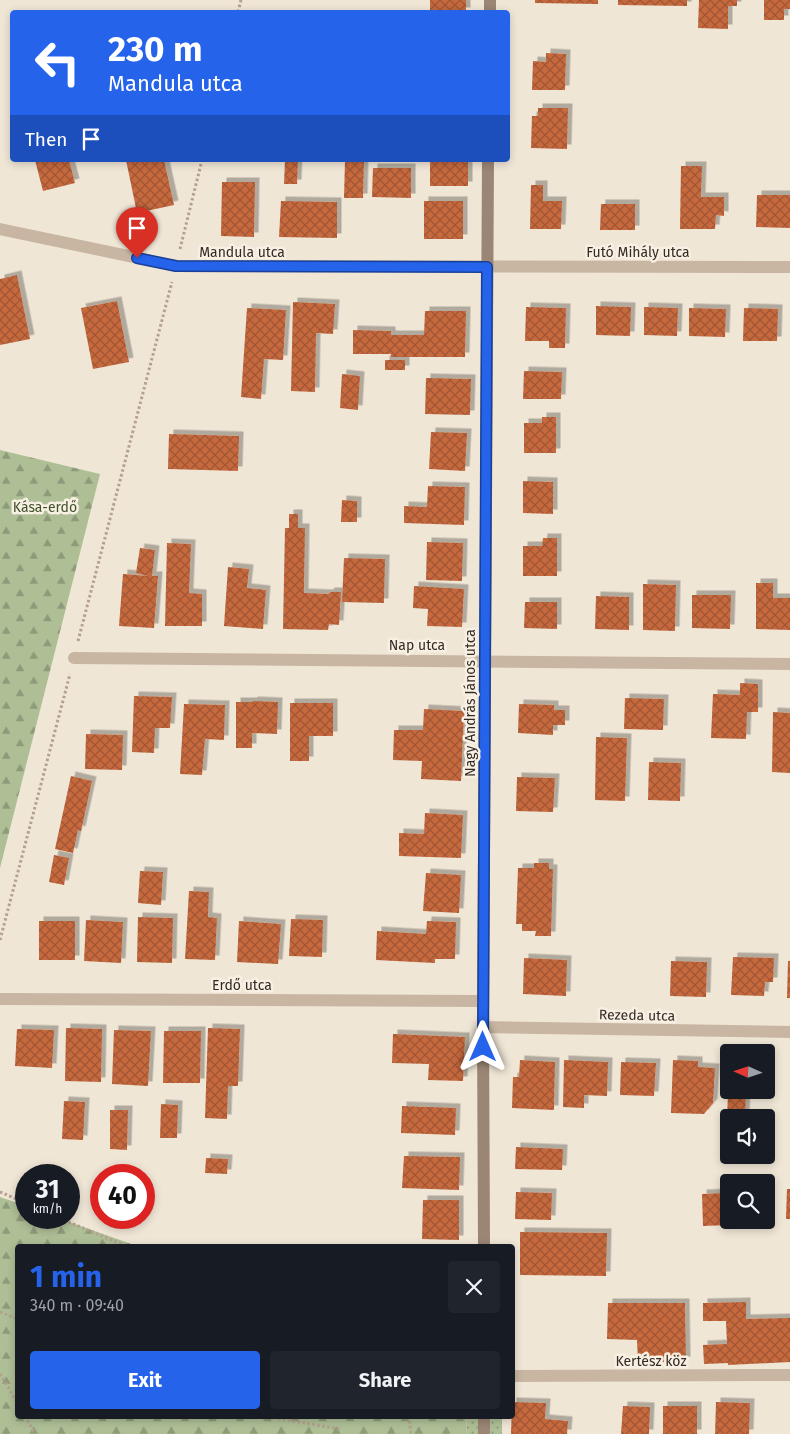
<!DOCTYPE html>
<meta charset="utf-8">
<style>
:root{--surface:#171b24;--page:#20242c;--text:#f1f3f6;--muted:#9ea1a6;--accent:#2563eb}
body{margin:0;font-family:"Fira Sans",sans-serif;background:var(--page);color:var(--text);height:100vh;display:flex;flex-direction:column;font-size:19px;white-space:nowrap}
*{box-sizing:border-box;margin:0}
p{font-size:16px;color:var(--muted)}
.icon{flex:none;width:28px;height:28px;fill:none;stroke:currentColor;stroke-width:2;stroke-linecap:round;stroke-linejoin:round}
.map{position:relative;flex:1;overflow:hidden}
.details{position:absolute;left:15px;top:1244px;width:500px;height:175px;display:flex;flex-direction:column;background:var(--surface);border-radius:5px;box-shadow:0 2px 8px #0003}
.details>*{flex:none}
.top-card{position:absolute;left:10px;top:10px;width:500px;height:152px;border-radius:5px;box-shadow:0 2px 8px #0003;background:#2563eb;color:#fff;overflow:hidden}
.needle{width:32px;rotate:273deg}
.controls{position:absolute;left:720px;top:1044px;display:grid;gap:10px}
.controls a{display:grid;place-items:center;width:55px;height:55px;border-radius:5px;background:var(--surface);box-shadow:0 2px 8px #0003;font-size:25px}
.speed{position:absolute;left:15px;top:1164px;display:flex;gap:10px;font-size:25px;font-weight:700;text-align:center}
.speed>*{display:grid;place-content:center;width:65px;height:65px;border-radius:50%;background:var(--surface);box-shadow:0 2px 8px #0003;line-height:1}
.speed small{font-size:12px;font-weight:400}
.speed .limit{border:8px solid #d22;background:#fff;color:#111}
.pin{position:absolute;display:grid;place-items:center;width:42px;height:42px;color:#fff;margin:-51px -21px;border-radius:50% 50% 50% 0;rotate:-45deg;box-shadow:0 0 5px #0007}
.pin .icon{rotate:45deg}
.me{position:absolute;width:55px;margin:-28px;rotate:0deg;stroke-linejoin:round;filter:drop-shadow(0 0 4px #0008)}
.turn{display:flex;align-items:center;gap:18px;height:105px;padding:0 15px;font-size:22px}
.turn .icon{width:65px;height:65px;stroke-width:2.5}
.turn b{display:block;font-size:35px;line-height:42px}
.then{display:flex;align-items:center;height:48px;padding:0 15px;background:#0003;gap:10px;font-size:19px}
.round{display:grid;place-items:center;flex:none;width:52px;height:52px;border-radius:5px;background:var(--page)}
.headline{display:flex;align-items:center;justify-content:space-between;height:85px;padding:0 15px}
h1{font-size:30px;font-weight:700;line-height:38px;color:var(--accent)}
.cta{display:flex;gap:10px;margin-top:auto;padding:10px 15px}
.cta a{flex:1;height:58px;border-radius:5px;background:var(--accent);color:#fff;font-size:20px;font-weight:700;line-height:58px;text-align:center}
.cta a+a{background:var(--page);color:var(--text)}
.map>svg:first-child{display:block}
.grass{fill:url(#grass-dots)}
.forest{fill:url(#forest-firs)}
.building{fill:url(#building-cross-hatch);filter:url(#shadow)}
.lines{fill:none;stroke-linecap:round;stroke-linejoin:round}
.path{stroke:#b3a08d;stroke-width:3;stroke-dasharray:2.5 2.5;stroke-linecap:butt}
.street{stroke:#c8b6a2;stroke-width:12}
.secondary{stroke:#9b8574;stroke-width:12}
.route-casing{stroke:#184099;stroke-width:12}
.route{stroke:#2563eb;stroke-width:9}
.labels{text-anchor:middle;stroke-width:5;stroke-linejoin:round;paint-order:stroke}
.street-label{font-size:14px;fill:#332a25;stroke:#f8f0e2}
.park-label{font-size:14px;fill:#3f5129;stroke:#f8f0e2}
</style>
<div class="map">
<svg width="790" height="1434" viewBox="0 0 790 1434">
<defs>
<pattern id="grass-dots" width="8" height="8" patternUnits="userSpaceOnUse" patternTransform="scale(1.25)"><rect width="8" height="8" fill="#aebf96"/><path d="M2 2h.1M6 6h.1" fill="none" stroke="#8e9b7a" stroke-width="1.8" stroke-linecap="round"/></pattern>
<pattern id="forest-firs" width="22" height="20" patternUnits="userSpaceOnUse" patternTransform="scale(1.25)"><rect width="22" height="20" fill="#aebf96"/><path d="M5 1l3.5 6h-7zM16 11l3.5 6h-7z" fill="#8e9b7a"/></pattern>
<pattern id="building-cross-hatch" width="8" height="8" patternUnits="userSpaceOnUse" patternTransform="scale(1.25)"><rect width="8" height="8" fill="#c6693e"/><path d="M0 0l8 8M0 8l8-8" fill="none" stroke="#a15734"/></pattern>
<filter id="shadow"><feDropShadow dx="4.5" dy="-4.5" stdDeviation="0" flood-color="#0004"/></filter>
</defs>
<rect width="100%" height="100%" fill="#f0e6d6"/>
<!-- grass -->
<path class="grass" d="M467,1416H502V1434H466Z"/>
<!-- forest -->
<g class="forest">
<path d="M0,450L100,474L0,868Z"/>
<path d="M0,1197L26,1206V1218H58L137,1246H18V1416H467L466,1434H0Z"/>
</g>
<!-- building -->
<g class="building">
<rect x="430" y="0" width="36" height="12"/>
<path d="M535,0H598V4L535,3Z"/>
<path d="M618,0H687V6L618,5Z"/>
<path d="M699,0H737V6H728V29L698,28Z"/>
<path d="M764,0H790V9H784V20H764Z"/>
<path d="M546,53L566,54L565,90H532L533,61L546,62Z"/>
<path d="M538,108H568L567,149L531,148L532,116H538Z"/>
<path d="M35,160H69L75,183L43,191Z"/>
<path d="M126,160H164L174,205L137,213Z"/>
<path d="M285,160H298L297,184H284Z"/>
<path d="M345,160L364,161L363,198H344Z"/>
<rect x="430" y="160" width="38" height="26"/>
<path d="M681,166H702L701,197H724V216L716,215L715,229H680Z"/>
<path d="M373,168H411V198L372,197Z"/>
<path d="M222,182H255L254,237L221,236Z"/>
<path d="M531,185H543V201H562L561,229H530Z"/>
<path d="M757,195H790V228L756,227Z"/>
<path d="M281,201L337,202V238L279,237Z"/>
<rect x="424" y="201" width="39" height="38"/>
<path d="M601,204H635V230H600Z"/>
<path d="M17,275L30,339L0,345V279Z"/>
<path d="M117,301L129,362L93,369L81,308Z"/>
<path d="M293,302L335,304L333,334L316,333L315,392L291,391Z"/>
<path d="M596,306L631,307L630,336L596,335Z"/>
<path d="M526,307L566,308L565,348H549V341H525Z"/>
<path d="M644,307L678,308L677,336L644,335Z"/>
<path d="M247,308L286,310L283,360L264,359L261,399L241,397Z"/>
<path d="M689,308L726,309L725,337L689,336Z"/>
<path d="M744,308L778,309L777,341H743Z"/>
<path d="M425,311H466L465,357H391V354H353V330L391,331V335H424Z"/>
<rect x="385" y="360" width="20" height="10"/>
<path d="M524,371L562,372L561,399H523Z"/>
<path d="M342,374L360,376L358,410L340,408Z"/>
<path d="M426,378L471,379L470,415L425,414Z"/>
<path d="M542,417H556V453H524V423H542Z"/>
<path d="M431,432L467,433L465,471L429,469Z"/>
<path d="M169,434L239,436L238,471L168,469Z"/>
<path d="M523,481L553,482V514L523,513Z"/>
<path d="M428,486L465,487L464,525L404,523V506L427,507Z"/>
<path d="M342,500L357,501V522H341Z"/>
<path d="M289,514H298V528H305L304,593L329,594L330,592H341L339,625L329,624L328,630L283,629L285,528H289Z"/>
<path d="M543,538H557V576H523V546H542Z"/>
<path d="M427,542L463,543L462,581L426,580Z"/>
<path d="M167,543L191,544L189,593L202,594V626H165Z"/>
<path d="M140,548L155,550L152,576H158L154,628L119,626L123,574L148,576L136,573Z"/>
<path d="M344,558L385,559L384,603L342,602Z"/>
<path d="M228,567L249,569L247,588L266,590L263,629L224,626Z"/>
<path d="M756,583H773V598H790V630L756,629Z"/>
<path d="M643,584L676,585L675,631L643,630Z"/>
<path d="M414,586L464,589L462,627L427,626L428,609L413,608Z"/>
<path d="M692,595H731L730,629L692,628Z"/>
<path d="M596,596L629,597V630L595,629Z"/>
<path d="M525,602H557V629L524,628Z"/>
<path d="M740,683L758,684V712H747L746,739L711,738L713,694L740,695Z"/>
<path d="M134,696L172,697L170,728H155L154,753L132,752Z"/>
<path d="M625,698L664,699L663,730L624,729Z"/>
<path d="M253,701L278,702L277,734L252,733V748H236V702H253Z"/>
<path d="M290,703H333V736H309V761H290Z"/>
<path d="M184,704L225,705L224,740L205,739L202,775L180,774Z"/>
<path d="M519,704L554,705V710H565V725H553V735L518,733Z"/>
<path d="M424,709L464,711L461,781L421,779L422,761L393,760L394,730H423Z"/>
<path d="M773,712L790,713V773L772,772Z"/>
<path d="M86,734L123,735L122,770L85,769Z"/>
<path d="M596,737L627,738L625,801L595,800Z"/>
<path d="M649,762L681,763L680,801L648,800Z"/>
<path d="M71,776L92,781L81,831L78,830L73,853L55,849Z"/>
<path d="M517,777L555,778L553,812L516,811Z"/>
<path d="M425,813L463,815L461,858L399,856V833L424,834Z"/>
<path d="M54,855L69,858L64,885L49,882Z"/>
<path d="M534,863H549V869H553L551,936H535L536,931H522V924H516L518,868H534Z"/>
<path d="M140,871L163,872L161,905L138,903Z"/>
<path d="M426,873L461,875L459,913L423,911Z"/>
<path d="M189,891L209,892L208,917L217,918L215,960L185,959Z"/>
<path d="M138,917L173,918L172,963L137,962Z"/>
<path d="M291,919L323,920L322,957L289,956Z"/>
<path d="M86,920L123,922L121,963L84,961Z"/>
<rect x="39" y="921" width="36" height="39"/>
<path d="M239,921L281,924L278,964L237,962Z"/>
<path d="M427,921L456,922L455,959H435V963L376,960L377,931L426,934Z"/>
<path d="M733,957L774,958L773,982H765L764,996L731,995Z"/>
<path d="M524,958L567,960L566,996L523,994Z"/>
<path d="M671,961L707,962L706,997L670,996Z"/>
<path d="M788,961H790V998H787Z"/>
<path d="M66,1028L102,1029L101,1082L65,1081Z"/>
<path d="M208,1028L240,1029L238,1086H228L227,1119L205,1118Z"/>
<path d="M17,1029L54,1030L52,1068L15,1066Z"/>
<path d="M114,1030L151,1031L148,1086L112,1084Z"/>
<path d="M164,1031H201L200,1083H163Z"/>
<path d="M393,1034L465,1037L463,1081L428,1080L429,1064L392,1063Z"/>
<path d="M520,1060L555,1062L554,1110L512,1108L513,1077H519Z"/>
<path d="M564,1060L608,1062L607,1096L584,1095V1108L563,1107Z"/>
<path d="M673,1060L698,1061V1067L715,1068L713,1103L704,1114L671,1113Z"/>
<path d="M621,1062L656,1063L654,1096L620,1095Z"/>
<path d="M728,1090H764V1096L746,1095L745,1118H729V1122H727Z"/>
<path d="M64,1101L85,1102L83,1140L62,1139Z"/>
<path d="M161,1104L178,1105L177,1138H160Z"/>
<path d="M402,1106L456,1108L455,1135L401,1133Z"/>
<path d="M110,1110H128L127,1150L110,1149Z"/>
<path d="M516,1147L563,1149L562,1170L515,1169Z"/>
<path d="M404,1156L460,1157L459,1190L402,1188Z"/>
<path d="M206,1158L228,1159L227,1174L205,1173Z"/>
<path d="M787,1189H790V1219H786Z"/>
<path d="M516,1192L552,1193L551,1220L515,1219Z"/>
<path d="M728,1193L730,1225L703,1226L702,1194Z"/>
<path d="M423,1200H459V1240L422,1239Z"/>
<path d="M520,1232L607,1233L606,1276L520,1275Z"/>
<path d="M746,1302V1319L790,1318V1362L728,1365V1363L704,1364L703,1345L727,1344L726,1321H703V1303Z"/>
<path d="M608,1303H685L686,1361L638,1363L637,1340L607,1339Z"/>
<path d="M512,1402L546,1403L545,1419L568,1421L567,1434H511Z"/>
<path d="M716,1402L750,1403L749,1434H715Z"/>
<path d="M623,1406L650,1407L649,1434H621Z"/>
<rect x="663" y="1406" width="34" height="28"/>
</g>
<g class="lines">
<!-- path -->
<g class="path">
<path d="M238,12L241,0"/>
<path d="M180,249L202,160"/>
<path d="M78,641L172,282"/>
<path d="M0,940L70,674"/>
<path d="M0,1192L26,1203"/>
<path d="M59,1218L126,1246"/>
<path d="M0,1312L18,1319"/>
<path d="M0,1374L18,1404"/>
<path d="M25,1416L35,1434"/>
<path d="M263,1416L340,1429"/>
<path d="M409,1416L411,1434"/>
</g>
<!-- street -->
<g class="street">
<path d="M0,229L176,266L790,267"/>
<path d="M74,658L790,664"/>
<path d="M0,999L483,1001"/>
<path d="M483,1027L790,1032"/>
<path d="M512,1376L790,1375"/>
</g>
<!-- secondary -->
<g class="secondary">
<path d="M490,12V0"/>
<path d="M484,1246L483,1027L488,160"/>
<path d="M484,1434V1416"/>
</g>
</g>
<g class="lines">
<!-- route casing -->
<g class="route-casing">
<path id="route" d="M137,258L176,266L487,267L483,1047"/>
</g>
<!-- route -->
<use href="#route" class="route"/>
</g>
<g class="labels">
<!-- street labels -->
<g class="street-label">
<text x="242" y="257">Mandula utca</text>
<text x="638" y="257">Futó Mihály utca</text>
<text x="417" y="650">Nap utca</text>
<text transform="translate(470 703) rotate(-90)" y="5">Nagy András János utca</text>
<text x="242" y="990">Erdő utca</text>
<text transform="translate(637 1015) rotate(1)" y="5">Rezeda utca</text>
<text x="651" y="1366">Kertész köz</text>
</g>
<!-- park labels -->
<g class="park-label">
<text x="45" y="512">Kása-erdő</text>
</g>
</g>
</svg>
<div class="controls">
<a><svg class="needle" viewBox="-14 -14 28 28"><path d="M0-13l5 13h-10z" fill="#e53935"/><path d="M0 13l5-13h-10z" fill="#9ea1a6"/></svg></a>
<a><svg class="icon" aria-label="sound" viewBox="0 0 24 24"><path d="M4 9h4l5-4v14l-5-4H4zM17 9q2 3 0 6"/></svg></a>
<a><svg class="icon" aria-label="search" viewBox="0 0 24 24"><circle cx="10" cy="10" r="6"/><path d="M15 15l6 6"/></svg></a>
</div>
<div class="speed"><div>31<small>km/h</small></div><div class="limit">40</div></div>
<div class="pin" style="left:137px;top:258px;background:#d93025"><svg class="icon" aria-label="arrive" viewBox="0 0 24 24"><path d="M6 21V4h12l-3 4 3 4H6"/></svg></div>
<svg class="me" style="left:483px;top:1047px" viewBox="-20 -20 40 40"><path d="M0-17L14 15 0 8-14 15z" fill="#2563eb" stroke="#fff" stroke-width="4"/></svg>
<div class="top-card">
<div class="turn"><svg class="icon" aria-label="left" viewBox="0 0 24 24"><path d="M17 20v-9H6M10 6l-5 5 5 5"/></svg><div><b>230 m</b>Mandula utca</div></div>
<div class="then">Then<svg class="icon" aria-label="arrive" viewBox="0 0 24 24"><path d="M6 21V4h12l-3 4 3 4H6"/></svg></div>
</div>
<section class="details">
<div class="headline"><div><h1>1 min</h1><p>340 m · 09:40</p></div><a class="round"><svg class="icon" aria-label="close" viewBox="0 0 24 24"><path d="M6 6l12 12M18 6L6 18"/></svg></a></div>
<div class="cta"><a>Exit</a><a>Share</a></div>
</section>
</div>
